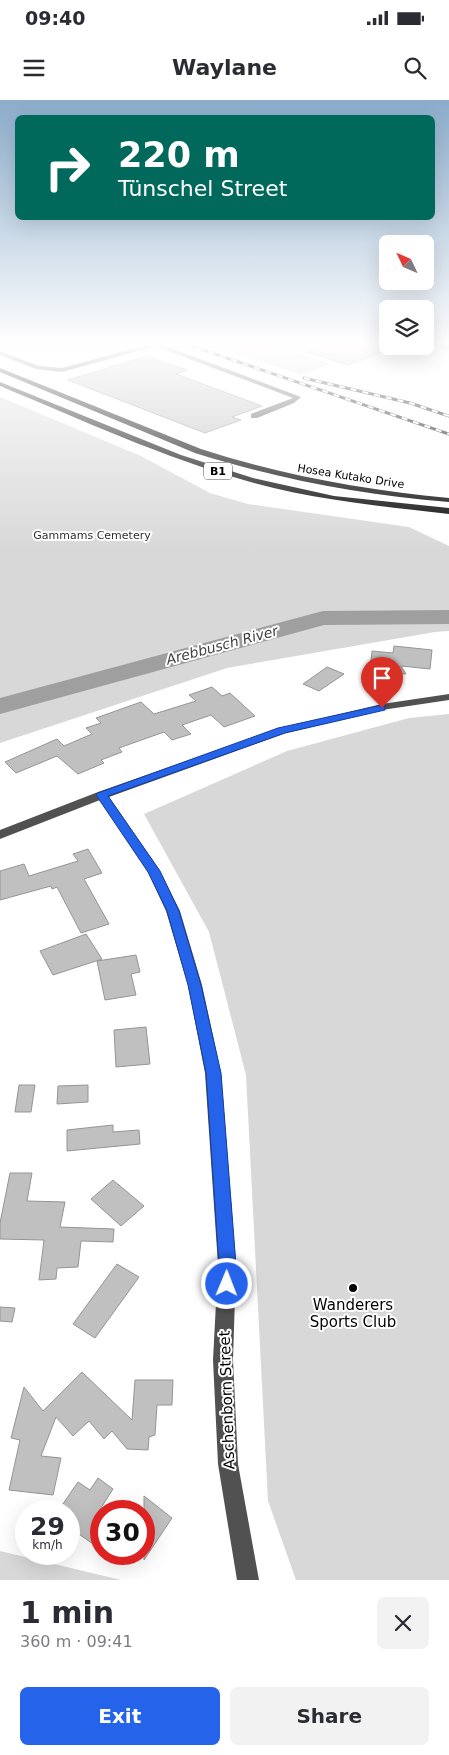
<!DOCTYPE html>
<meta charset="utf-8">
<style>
:root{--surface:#fff;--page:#f2f2f3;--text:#2b2b33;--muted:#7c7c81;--accent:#2563eb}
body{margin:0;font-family:"DejaVu Sans",sans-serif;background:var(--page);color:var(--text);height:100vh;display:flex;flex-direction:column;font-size:19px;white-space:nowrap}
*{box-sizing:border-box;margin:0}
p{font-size:16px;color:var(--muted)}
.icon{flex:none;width:28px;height:28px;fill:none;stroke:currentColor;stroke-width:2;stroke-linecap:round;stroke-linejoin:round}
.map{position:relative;height:1480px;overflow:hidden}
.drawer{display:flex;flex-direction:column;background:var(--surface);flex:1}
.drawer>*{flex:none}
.guide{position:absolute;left:15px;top:15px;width:420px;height:105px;border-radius:8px;box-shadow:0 5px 20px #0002;background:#00695c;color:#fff;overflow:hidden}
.needle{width:32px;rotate:314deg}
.fabs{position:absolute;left:379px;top:135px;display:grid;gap:10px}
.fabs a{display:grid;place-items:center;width:55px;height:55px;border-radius:8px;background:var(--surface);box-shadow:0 5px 20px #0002;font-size:25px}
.speed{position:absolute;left:15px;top:1400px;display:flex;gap:10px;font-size:25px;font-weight:700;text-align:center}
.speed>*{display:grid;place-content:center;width:65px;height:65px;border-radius:50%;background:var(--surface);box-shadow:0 5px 20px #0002;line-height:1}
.speed small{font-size:12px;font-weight:400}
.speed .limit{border:8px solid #d22;background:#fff;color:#111}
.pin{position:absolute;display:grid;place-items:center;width:42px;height:42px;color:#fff;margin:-51px -21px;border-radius:50% 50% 50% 0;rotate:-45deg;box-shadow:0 0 5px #0007}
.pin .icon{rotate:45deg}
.me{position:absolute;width:55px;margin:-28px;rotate:1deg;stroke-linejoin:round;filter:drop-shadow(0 0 4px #0008)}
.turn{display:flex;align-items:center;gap:18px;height:105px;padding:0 20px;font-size:22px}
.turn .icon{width:65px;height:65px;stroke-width:2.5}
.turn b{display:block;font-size:35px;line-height:42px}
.round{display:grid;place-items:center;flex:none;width:52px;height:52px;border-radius:8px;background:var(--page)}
.summary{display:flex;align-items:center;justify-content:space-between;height:85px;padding:0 20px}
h1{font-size:30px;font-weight:600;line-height:38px}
.action{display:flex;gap:10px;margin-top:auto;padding:10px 20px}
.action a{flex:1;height:58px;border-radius:8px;background:var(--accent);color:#fff;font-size:20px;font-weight:600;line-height:58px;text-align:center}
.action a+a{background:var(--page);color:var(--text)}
.status{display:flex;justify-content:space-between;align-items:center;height:35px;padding:0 25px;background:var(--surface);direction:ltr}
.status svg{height:14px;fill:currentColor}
header{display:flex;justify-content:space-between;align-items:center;height:65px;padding:0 20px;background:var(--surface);font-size:22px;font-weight:600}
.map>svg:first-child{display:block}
.green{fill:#d8d8d8}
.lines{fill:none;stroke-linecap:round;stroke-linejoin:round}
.river{fill:#9f9f9f;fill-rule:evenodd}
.building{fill:#c0c0c0;stroke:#959595}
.minor{fill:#515151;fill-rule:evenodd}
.major{fill:#000;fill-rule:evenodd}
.rail-casing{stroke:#000;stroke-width:3}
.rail{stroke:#fff;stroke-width:2;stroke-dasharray:6;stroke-linecap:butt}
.route{fill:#2563eb;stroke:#184099}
.poi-dot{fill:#000;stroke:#fff;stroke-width:2}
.labels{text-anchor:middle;stroke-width:4;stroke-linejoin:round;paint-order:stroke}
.shield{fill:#fff;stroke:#4c4c4c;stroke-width:1}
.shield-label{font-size:11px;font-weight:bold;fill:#000}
.far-street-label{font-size:11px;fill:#000;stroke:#fff}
.far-park-label{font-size:11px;fill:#2f2f2f;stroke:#fff}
.water-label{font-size:14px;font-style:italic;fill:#404040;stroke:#fff}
.near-poi-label{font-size:15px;fill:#000;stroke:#fff}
.near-street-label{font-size:15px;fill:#000;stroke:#fff}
</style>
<div class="status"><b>09:40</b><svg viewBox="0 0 49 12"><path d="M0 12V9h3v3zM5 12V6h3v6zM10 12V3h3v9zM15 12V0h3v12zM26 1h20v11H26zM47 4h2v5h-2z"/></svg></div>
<header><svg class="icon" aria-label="menu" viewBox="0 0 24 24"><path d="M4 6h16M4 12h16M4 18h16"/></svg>Waylane<svg class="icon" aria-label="search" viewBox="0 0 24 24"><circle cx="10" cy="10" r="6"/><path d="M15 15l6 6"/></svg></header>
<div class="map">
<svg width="449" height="1480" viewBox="0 0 449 1480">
<rect width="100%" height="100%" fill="#fff"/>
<!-- green -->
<g class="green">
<path d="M209,244H291L280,248L331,264L301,275Z"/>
<path d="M0,297L141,356L210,393L248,404L409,427L449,446V531L435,532L227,568L0,643Z"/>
<path d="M449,614V1480H296L268,1401L246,975L209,832L144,714L287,651L409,618Z"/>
<path d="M0,1451L121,1480H0Z"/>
</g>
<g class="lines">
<!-- river -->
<path class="river" d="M449,510V524L324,525L0,614V598L323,511Z"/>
</g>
<!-- building -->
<g class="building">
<path d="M328,244H367L389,250L348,265L306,252Z"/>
<path d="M147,256L187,270L176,274L262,306L232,317L241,320L205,333L68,280Z"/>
<path d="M394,546L432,550L430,569L401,566L406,574L370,571L372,551L393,553Z"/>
<path d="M327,567L344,574L319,591L303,584Z"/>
<path d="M212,587L222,596L230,593L255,616L224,627L211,615L182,625L191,634L172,640L164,632L119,648L122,652L101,660L104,663L78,674L57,656L16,673L5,662L57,639L64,646L92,634L86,628L101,623L96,618L141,602L154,614L196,601L189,595Z"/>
<path d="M88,749L102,773L84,779L109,824L81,833L57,787L52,789L51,786L0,800V771L24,764L29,776L78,761L73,754Z"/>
<path d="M86,834L102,859L53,875L40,851Z"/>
<path d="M136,855L140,872L131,874L136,895L105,900L97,861Z"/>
<path d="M146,927L150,964L116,967L114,930Z"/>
<path d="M19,985H35L31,1012H15Z"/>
<path d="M88,985V1002L57,1004L58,986Z"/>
<path d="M113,1025V1032L139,1030L140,1044L67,1051V1030Z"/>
<path d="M10,1073H32L27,1101L65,1102L60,1127L114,1129L113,1142L81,1141L78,1167L57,1168L56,1179L39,1180L44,1140L0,1139V1123Z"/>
<path d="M113,1080L144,1106L121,1126L91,1099Z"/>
<path d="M117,1164L139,1177L95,1238L73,1224Z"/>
<path d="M0,1207L15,1208L12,1222L0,1221Z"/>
<path d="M82,1272L132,1320L135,1280H173L172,1305H157L155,1335L149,1337L148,1350L127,1349L112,1331L104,1339L89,1321L73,1336L56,1317L41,1356L61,1358L53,1395L9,1390L20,1340L11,1338L24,1287L43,1311Z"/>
<path d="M98,1378L113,1389L94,1419L101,1424V1432L93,1444L69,1427V1411H58L78,1382L90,1390Z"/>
<path d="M144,1396L172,1418L144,1460Z"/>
</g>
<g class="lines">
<!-- minor -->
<g class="minor">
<path d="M150,244L163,245L301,297L294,303L257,318H251V314L293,298L160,248H150L62,272L36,269L0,255V251L39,266L62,268Z"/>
<path d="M431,244L449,246V250L432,245Z"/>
<path d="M449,594V600L382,610L286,633L109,697L160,771L180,811L202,885L221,973L236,1165L233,1260L238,1364L259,1480H237L218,1364L213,1260L218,1165L205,973L188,885L166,811L148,772L100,700L0,739V730L98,692L278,629L382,604Z"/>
</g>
<!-- major -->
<g class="major">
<path d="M0,268L201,349C282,375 364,390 449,398V402C362,395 278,379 195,353L0,272Z"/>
<path d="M0,282L181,355L253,378L334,396L449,408V414C381,406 313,400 247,381C162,357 82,320 0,286Z"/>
</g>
<!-- rail casing -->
<g class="rail-casing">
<g id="rail">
<path d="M186,244L449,334"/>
<path d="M304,278L410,303L449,316"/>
</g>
</g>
<!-- rail -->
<use href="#rail" class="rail"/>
</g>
<!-- sky -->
<linearGradient id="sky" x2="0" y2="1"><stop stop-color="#8baccb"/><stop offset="0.54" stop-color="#fff"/><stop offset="1" stop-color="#fff" stop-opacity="0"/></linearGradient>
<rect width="449" height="451" fill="url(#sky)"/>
<!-- route -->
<path class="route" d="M382,605H385V610L285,633L108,696L160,771L179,811L201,885L221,973L236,1165L235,1184L232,1190L227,1192L221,1190L218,1184L219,1165L206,973L188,885L167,811L148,772L96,695L98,693L278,628Z"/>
<!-- markers -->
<circle class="poi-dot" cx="353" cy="1188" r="5"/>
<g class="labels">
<!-- shield labels -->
<rect class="shield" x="204" y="362.5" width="28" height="17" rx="4"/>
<g class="shield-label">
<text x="218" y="375">B1</text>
</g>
<!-- far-street labels -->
<g class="far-street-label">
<text transform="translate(351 376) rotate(9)" y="4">Hosea Kutako Drive</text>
</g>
<!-- far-park labels -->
<g class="far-park-label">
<text x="92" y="439">Gammams Cemetery</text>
</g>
<!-- water labels -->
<g class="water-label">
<text transform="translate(222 545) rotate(-15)" y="5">Arebbusch River</text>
</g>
<!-- near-poi labels -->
<g class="near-poi-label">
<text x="353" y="1210">Wanderers<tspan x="353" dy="17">Sports Club</tspan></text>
</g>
<!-- near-street labels -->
<g class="near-street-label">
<text transform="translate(227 1300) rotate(-92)" y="5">Aschenborn Street</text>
</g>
</g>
</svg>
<div class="fabs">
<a><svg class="needle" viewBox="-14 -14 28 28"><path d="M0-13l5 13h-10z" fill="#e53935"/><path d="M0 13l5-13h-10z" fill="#7c7c81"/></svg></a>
<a><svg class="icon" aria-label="layers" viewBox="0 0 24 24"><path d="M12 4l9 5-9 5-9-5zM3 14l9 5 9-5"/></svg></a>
</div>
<div class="speed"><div>29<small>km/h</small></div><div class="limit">30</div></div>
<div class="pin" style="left:382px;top:608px;background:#d93025"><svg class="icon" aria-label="arrive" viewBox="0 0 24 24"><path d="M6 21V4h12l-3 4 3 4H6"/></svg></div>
<svg class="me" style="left:227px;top:1184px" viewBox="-20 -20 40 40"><circle r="17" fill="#2563eb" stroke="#fff" stroke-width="3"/><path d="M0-11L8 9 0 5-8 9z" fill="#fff"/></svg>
<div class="guide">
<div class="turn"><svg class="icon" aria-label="right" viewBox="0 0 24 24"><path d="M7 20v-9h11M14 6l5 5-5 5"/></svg><div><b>220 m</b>Tünschel Street</div></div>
</div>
</div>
<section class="drawer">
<div class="summary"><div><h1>1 min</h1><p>360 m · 09:41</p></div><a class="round"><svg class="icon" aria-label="close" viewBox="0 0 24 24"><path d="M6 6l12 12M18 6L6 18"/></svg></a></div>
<div class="action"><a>Exit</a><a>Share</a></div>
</section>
